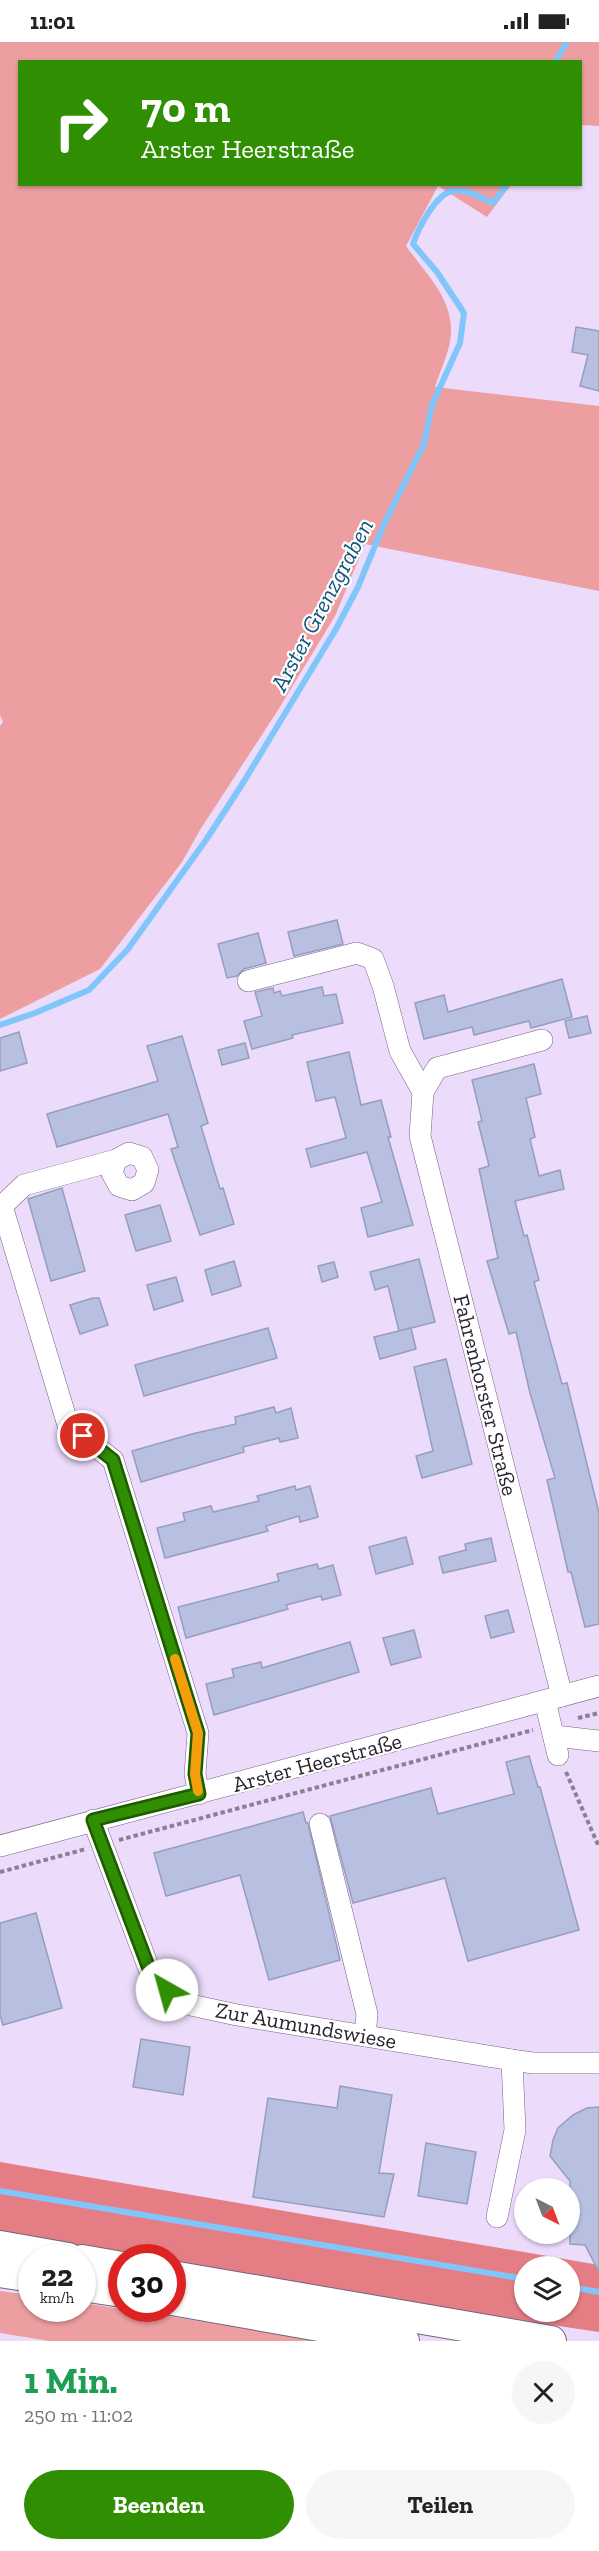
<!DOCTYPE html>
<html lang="de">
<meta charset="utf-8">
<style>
:root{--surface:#fff;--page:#f6f6f6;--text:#222;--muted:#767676;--accent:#2f8e01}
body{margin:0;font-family:"Zilla Slab",serif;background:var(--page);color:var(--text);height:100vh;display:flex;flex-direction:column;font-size:22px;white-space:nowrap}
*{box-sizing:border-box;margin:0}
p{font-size:20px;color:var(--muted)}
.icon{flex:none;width:33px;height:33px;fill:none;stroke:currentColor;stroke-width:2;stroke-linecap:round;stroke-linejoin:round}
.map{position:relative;height:2299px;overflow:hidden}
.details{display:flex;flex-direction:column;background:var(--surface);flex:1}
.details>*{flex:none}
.hud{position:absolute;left:18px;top:18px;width:564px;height:126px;border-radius:0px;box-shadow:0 2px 4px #0004;background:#2f8e01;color:#fff;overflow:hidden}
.needle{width:39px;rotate:138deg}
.controls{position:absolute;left:514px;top:2136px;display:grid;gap:12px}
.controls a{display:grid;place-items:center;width:66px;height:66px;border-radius:50%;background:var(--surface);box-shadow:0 2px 4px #0004;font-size:30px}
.speed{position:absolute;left:18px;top:2202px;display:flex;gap:12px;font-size:30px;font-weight:700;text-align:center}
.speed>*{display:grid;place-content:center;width:78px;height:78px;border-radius:50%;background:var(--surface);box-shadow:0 2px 4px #0004;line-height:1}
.speed small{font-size:15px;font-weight:400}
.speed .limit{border:9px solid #d22;background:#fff;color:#111}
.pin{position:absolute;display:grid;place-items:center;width:51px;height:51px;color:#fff;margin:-26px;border:3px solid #fff;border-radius:50%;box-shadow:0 2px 6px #0007}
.me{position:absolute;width:66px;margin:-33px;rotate:322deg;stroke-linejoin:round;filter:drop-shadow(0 0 4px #0008)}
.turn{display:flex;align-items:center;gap:21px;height:126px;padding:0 24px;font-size:27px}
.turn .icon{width:78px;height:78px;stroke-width:2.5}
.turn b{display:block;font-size:42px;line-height:51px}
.round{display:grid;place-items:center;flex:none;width:63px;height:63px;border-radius:32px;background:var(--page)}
.overview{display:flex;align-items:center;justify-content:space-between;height:102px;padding:0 24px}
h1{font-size:36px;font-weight:800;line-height:45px;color:#1e9e55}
.primary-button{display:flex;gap:12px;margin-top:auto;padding:12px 24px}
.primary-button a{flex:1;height:69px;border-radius:36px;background:var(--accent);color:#fff;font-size:24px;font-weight:800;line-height:69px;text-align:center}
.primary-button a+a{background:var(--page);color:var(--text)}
.status{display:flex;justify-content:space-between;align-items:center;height:42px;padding:0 30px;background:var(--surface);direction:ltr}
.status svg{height:16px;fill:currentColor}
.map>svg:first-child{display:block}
.green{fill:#ec9ea1}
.forest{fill:#e57e84;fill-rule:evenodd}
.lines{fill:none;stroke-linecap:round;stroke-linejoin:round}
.stream{stroke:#80c6fa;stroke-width:6}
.building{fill:#b8c0e1;stroke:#969dbd;stroke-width:1.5}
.minor-casing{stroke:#736380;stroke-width:22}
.highway-casing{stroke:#736380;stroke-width:32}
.path{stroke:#8c8096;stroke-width:4;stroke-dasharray:4.5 3;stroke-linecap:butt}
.minor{stroke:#fff;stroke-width:21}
.highway{stroke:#fff;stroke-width:30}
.route-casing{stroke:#1f5c01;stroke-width:15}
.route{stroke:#2f8e01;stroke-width:10}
.slow{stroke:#f59e0b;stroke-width:10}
.labels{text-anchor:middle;stroke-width:4.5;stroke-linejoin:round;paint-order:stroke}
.street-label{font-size:22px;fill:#2a232f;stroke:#fff}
.water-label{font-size:24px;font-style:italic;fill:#0f567f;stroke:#fff}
</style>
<div class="status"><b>11:01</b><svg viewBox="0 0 49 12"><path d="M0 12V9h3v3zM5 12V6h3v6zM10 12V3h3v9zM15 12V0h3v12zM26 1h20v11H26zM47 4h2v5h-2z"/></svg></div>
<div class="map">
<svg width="599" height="2299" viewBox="0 0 599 2299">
<rect width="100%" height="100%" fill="#ecdbfb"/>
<!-- green -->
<g class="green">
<path d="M0,0H599V84L581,83L580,20H20V142L511,143L487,175L438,144L406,204C425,231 453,256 451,292C450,309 440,329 435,345L599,364V549L365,502L335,574L278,668L200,788L182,820L100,927L0,977V684L3,680L0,673Z"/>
<path d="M0,2249L31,2253L32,2266H82L83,2261L257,2288L313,2299H49L0,2291Z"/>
</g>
<!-- forest -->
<path class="forest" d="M0,2120L599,2223V2290L471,2271L173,2220L172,2216L143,2215L0,2191ZM525,2224H570V2270H525Z"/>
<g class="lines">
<!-- stream -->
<g class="stream">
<path d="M555,20L567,0"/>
<path d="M0,983L35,971L89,948L128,907L206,798L243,741L336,587L358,545L384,482L424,402L432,363L460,301L464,271L437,230L413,202C418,187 435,153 452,149C464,146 482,156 493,161L507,142"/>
<path d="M0,2149L525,2237"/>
<path d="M570,2245L599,2250"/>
</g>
</g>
<!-- building -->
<g class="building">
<path d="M576,285L599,289V349L580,344L588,313L572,310Z"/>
<path d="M337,878L343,902L294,914L288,890Z"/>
<path d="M258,891L266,921L244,927L237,934L227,936L218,902Z"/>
<path d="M562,937L572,975L531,986L529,979L474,993L472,985L424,997L415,961L444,953L448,970Z"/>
<path d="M322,945L324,954L336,952L343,981L292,993L293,996L252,1007L244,979L262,974L255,950L273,946L274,951L280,949L282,954Z"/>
<path d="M587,974L591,991L569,996L565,979Z"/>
<path d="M19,990L27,1021L0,1029V996Z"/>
<path d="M182,994L208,1081L201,1084L220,1147L223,1146L234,1182L200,1193L171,1107L178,1105L168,1072L57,1105L47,1072L158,1039L147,1004Z"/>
<path d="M245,1001L249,1016L222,1023L218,1008Z"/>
<path d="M349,1010L361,1063L381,1058L391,1095H388L413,1183L368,1195L361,1166L382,1160L367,1110L311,1125L306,1107L346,1096L335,1055L316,1059L307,1020Z"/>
<path d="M534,1022L541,1052L526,1056L535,1095L530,1097L539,1134L560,1128L564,1147L515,1159L524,1194L527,1193L539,1238L534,1240L562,1342L567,1341L599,1471V1582L585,1585L571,1530H568L564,1512L547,1438L555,1436L530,1351L516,1290L509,1292L487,1219L498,1216L479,1127L489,1124L478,1080L482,1079L472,1038Z"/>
<path d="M62,1146L85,1229L51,1239L28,1157Z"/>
<path d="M160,1163L171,1199L136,1209L125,1173Z"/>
<path d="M419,1217L435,1280L399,1289L388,1244L375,1248L370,1230Z"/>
<path d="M234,1219L241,1244L212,1253L205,1228Z"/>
<path d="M334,1220L338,1235L322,1240L318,1224Z"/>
<path d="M176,1235L183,1259L154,1268L147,1243Z"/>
<path d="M93,1256H99L108,1283L80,1292L70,1263Z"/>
<path d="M268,1286L277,1316L144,1354L135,1323Z"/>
<path d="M411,1286L416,1307L380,1317L374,1295Z"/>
<path d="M446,1317L472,1422L422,1436L416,1414L433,1409L414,1325Z"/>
<path d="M274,1365L276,1371L291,1366L298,1396L280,1400L279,1396L243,1405L244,1410L141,1440L132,1409L192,1392L236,1382L235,1375Z"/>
<path d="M295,1444L296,1448L310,1444L318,1475L300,1480L299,1474L266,1484L268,1489L165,1516L157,1486L185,1479L183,1471L211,1464L213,1470L259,1459L257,1454Z"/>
<path d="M406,1495L413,1522L376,1532L369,1505Z"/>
<path d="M491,1496L496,1519L443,1531L439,1515L466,1508L465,1502Z"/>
<path d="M317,1522L319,1527L333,1523L341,1553L322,1558L321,1554L286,1563L288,1567L186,1596L178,1565L279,1539L277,1532Z"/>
<path d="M508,1568L514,1590L491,1596L485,1574Z"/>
<path d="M414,1588L421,1615L391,1623L383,1596Z"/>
<path d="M350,1600L359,1630L214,1673L206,1642L234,1635L232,1627L261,1620L262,1626Z"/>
<path d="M529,1714L538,1745H540L579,1888L468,1919L445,1836L353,1861L330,1774L431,1746L438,1772L514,1752L506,1720Z"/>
<path d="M303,1770L306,1781H308L340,1918L269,1938L240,1833L166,1854L154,1811Z"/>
<path d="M36,1871L62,1966L3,1983L0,1973V1881Z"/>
<path d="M141,1997L190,2005L183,2053L133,2045Z"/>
<path d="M340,2044L392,2053L379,2131L394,2132L384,2175L253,2155L268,2056L337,2066Z"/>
<path d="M599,2065V2230L585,2203L570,2202V2139L550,2114L553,2098L558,2086L573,2073L587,2066Z"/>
<path d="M426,2101L476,2110L467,2162L418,2154Z"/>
</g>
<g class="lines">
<!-- minor casing -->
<g class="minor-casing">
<g id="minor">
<path d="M248,939L357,911L373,917L383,944L400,1009L423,1050"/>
<path d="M542,998L437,1026L423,1050L420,1094L562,1654"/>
<path d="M116,1118L129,1111L142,1115L148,1128L144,1141L132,1148L119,1144L112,1131L116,1118L24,1143L2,1164L68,1383L113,1418L198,1691L195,1732L199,1752"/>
<path d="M545,1659L558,1713"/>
<path d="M555,1694L599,1699"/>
<path d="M93,1778L151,1932L167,1948L191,1963L237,1973L512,2018L533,2021H599"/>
<path d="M320,1782L367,1972L365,1994"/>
<path d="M0,1804L599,1644"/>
<path d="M497,2175L515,2088L512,2018"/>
</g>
</g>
<!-- highway casing -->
<g class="highway-casing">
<g id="highway">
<path d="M0,2204L68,2216"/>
<path d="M82,2218L122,2225"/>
<path d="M0,2230L32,2235"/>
<path d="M172,2234L551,2299"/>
<path d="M82,2244L122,2250"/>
<path d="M172,2258L404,2299"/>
</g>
</g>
<!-- path -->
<g class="path">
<path d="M578,1676L599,1671"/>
<path d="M566,1730L599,1805"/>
<path d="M119,1798L533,1688"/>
<path d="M0,1830L86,1807"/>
</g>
<!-- minor -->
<use href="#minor" class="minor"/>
<!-- highway -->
<use href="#highway" class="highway"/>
</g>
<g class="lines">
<!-- route casing -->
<g class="route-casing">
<path id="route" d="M83,1394L113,1418L198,1691L195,1732L199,1752L93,1778L151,1932L167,1948"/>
</g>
<!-- route -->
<use href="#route" class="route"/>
<!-- slow -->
<path class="slow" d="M175,1617L198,1691L195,1732L198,1749"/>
</g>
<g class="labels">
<!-- street labels -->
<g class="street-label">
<text transform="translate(486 1353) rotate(76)" y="8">Fahrenhorster Straße</text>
<text transform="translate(317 1720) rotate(-15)" y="8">Arster Heerstraße</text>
<text transform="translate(306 1983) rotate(10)" y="8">Zur Aumundswiese</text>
</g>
<!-- water labels -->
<g class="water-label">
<text transform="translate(322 563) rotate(-62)" y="8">Arster Grenzgraben</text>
</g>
</g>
</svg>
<div class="controls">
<a><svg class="needle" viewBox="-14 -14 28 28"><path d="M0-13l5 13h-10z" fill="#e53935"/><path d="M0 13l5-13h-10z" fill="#767676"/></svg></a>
<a><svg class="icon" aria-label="layers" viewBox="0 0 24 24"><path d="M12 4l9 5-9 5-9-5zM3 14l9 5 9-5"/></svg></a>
</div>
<div class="speed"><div>22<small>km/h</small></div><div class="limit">30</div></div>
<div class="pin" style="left:83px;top:1394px;background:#d93025"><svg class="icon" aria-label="arrive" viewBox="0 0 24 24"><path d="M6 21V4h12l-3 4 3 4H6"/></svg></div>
<svg class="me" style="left:167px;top:1948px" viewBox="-20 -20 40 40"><circle r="19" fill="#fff"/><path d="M0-13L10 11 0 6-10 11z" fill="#2f8e01"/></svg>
<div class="hud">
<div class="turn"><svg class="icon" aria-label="right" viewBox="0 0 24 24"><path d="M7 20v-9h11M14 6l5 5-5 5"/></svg><div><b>70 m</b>Arster Heerstraße</div></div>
</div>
</div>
<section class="details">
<div class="overview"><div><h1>1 Min.</h1><p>250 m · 11:02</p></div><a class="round"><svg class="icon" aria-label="close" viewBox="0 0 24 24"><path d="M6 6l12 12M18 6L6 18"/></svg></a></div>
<div class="primary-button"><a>Beenden</a><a>Teilen</a></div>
</section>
